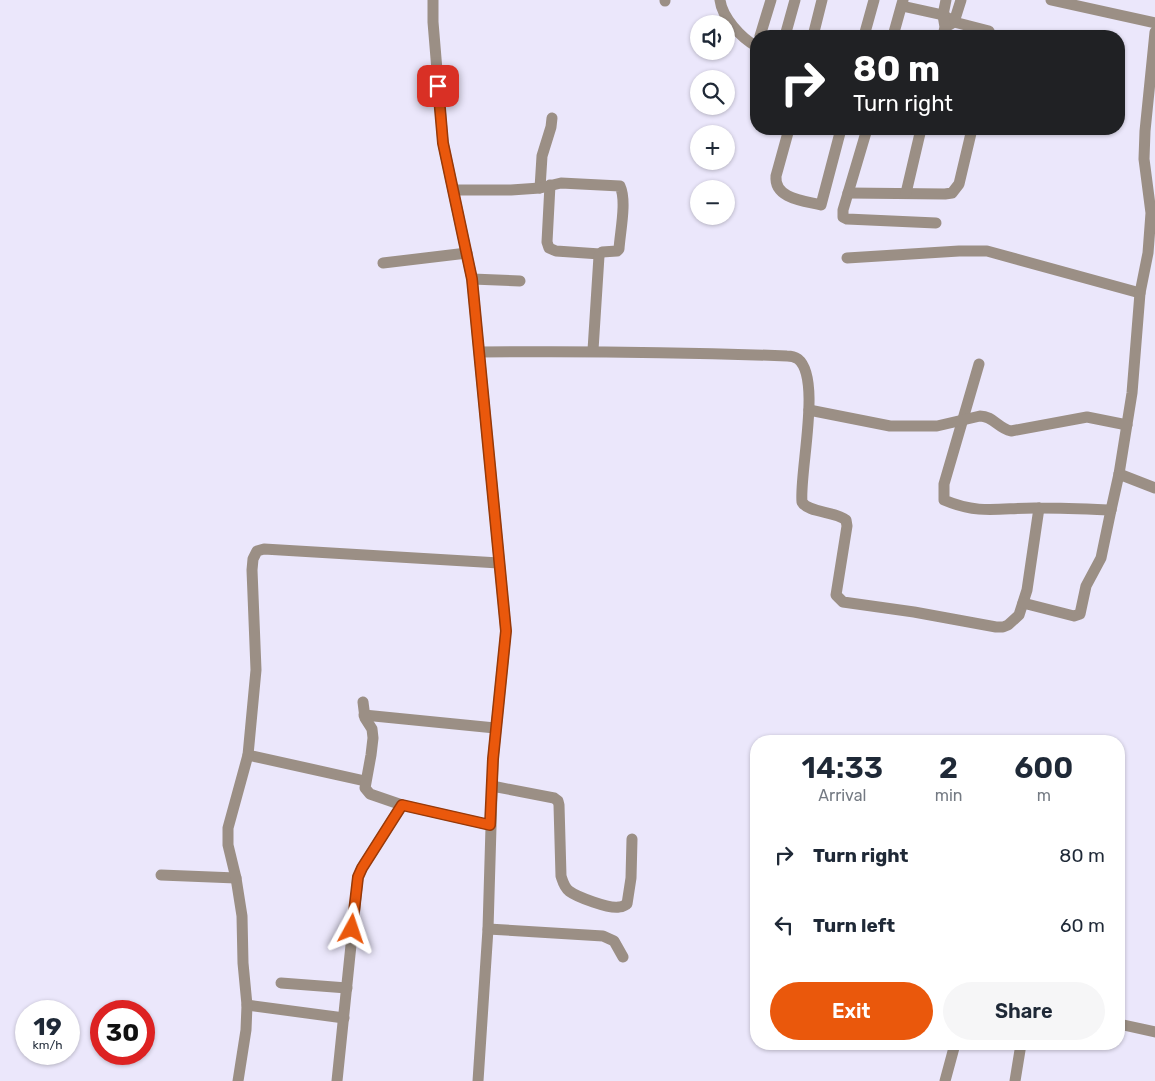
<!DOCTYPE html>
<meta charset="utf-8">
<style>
:root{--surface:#fff;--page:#f6f6f7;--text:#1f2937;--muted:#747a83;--accent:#ea580c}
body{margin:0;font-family:Rubik,sans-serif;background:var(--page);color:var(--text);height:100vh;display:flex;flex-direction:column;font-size:19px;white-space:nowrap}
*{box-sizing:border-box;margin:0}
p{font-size:16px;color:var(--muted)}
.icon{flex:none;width:28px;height:28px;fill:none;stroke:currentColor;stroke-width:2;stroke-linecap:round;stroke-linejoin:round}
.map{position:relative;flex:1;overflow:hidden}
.panel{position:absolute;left:750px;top:735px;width:375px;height:315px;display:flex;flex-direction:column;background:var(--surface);border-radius:20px;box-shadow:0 1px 4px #0004}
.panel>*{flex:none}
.guide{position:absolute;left:750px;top:30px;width:375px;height:105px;border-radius:20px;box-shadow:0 1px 4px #0004;background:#202124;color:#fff;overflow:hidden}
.buttons{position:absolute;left:690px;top:15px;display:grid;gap:10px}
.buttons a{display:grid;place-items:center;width:45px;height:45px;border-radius:50%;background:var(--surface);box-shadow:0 1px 4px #0004;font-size:25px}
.speed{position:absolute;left:15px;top:1000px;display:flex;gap:10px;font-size:25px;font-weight:700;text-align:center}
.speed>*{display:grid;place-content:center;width:65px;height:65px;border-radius:50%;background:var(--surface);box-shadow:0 1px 4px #0004;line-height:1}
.speed small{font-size:12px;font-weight:400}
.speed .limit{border:8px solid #d22;background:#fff;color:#111}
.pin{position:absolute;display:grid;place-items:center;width:42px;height:42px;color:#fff;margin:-21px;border-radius:10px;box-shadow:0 2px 8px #0006}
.me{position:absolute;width:55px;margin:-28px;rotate:5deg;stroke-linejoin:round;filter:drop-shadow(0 0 4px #0008)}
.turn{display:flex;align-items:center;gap:18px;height:105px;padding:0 20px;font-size:22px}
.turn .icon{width:65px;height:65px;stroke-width:2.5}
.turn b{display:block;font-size:35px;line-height:42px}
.eta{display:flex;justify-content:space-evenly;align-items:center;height:85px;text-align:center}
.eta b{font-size:30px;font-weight:600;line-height:35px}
.action{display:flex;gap:10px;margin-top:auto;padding:10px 20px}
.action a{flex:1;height:58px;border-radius:30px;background:var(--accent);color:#fff;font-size:20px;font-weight:600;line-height:58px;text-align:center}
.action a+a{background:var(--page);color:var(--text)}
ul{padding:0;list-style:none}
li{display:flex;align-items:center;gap:15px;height:70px;padding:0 20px}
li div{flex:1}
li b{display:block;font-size:19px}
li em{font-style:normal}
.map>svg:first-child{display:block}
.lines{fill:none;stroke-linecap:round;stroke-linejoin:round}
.minor{stroke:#9b8f85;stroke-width:11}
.route-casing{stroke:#983908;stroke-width:12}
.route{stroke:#ea580c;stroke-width:9}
</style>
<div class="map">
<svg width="1155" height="1081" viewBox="0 0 1155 1081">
<rect width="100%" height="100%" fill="#ebe7fb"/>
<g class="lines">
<!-- minor -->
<g class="minor">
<path d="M433,0V22L443,143L472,279L506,631L493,759L488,929L478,1081"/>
<path d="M720,0C722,17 741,38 756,46"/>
<path d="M1051,0L1155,23"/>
<path d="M665,1V0"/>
<path d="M902,6L943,15L954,22L989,31L991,36"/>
<path d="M949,25L954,22L961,0"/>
<path d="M760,36L771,0"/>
<path d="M785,36L795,0"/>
<path d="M813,36L822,0"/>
<path d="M864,36L874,0"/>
<path d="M893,36L903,0"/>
<path d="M943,36L945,27L943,15L946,0"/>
<path d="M789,129L776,176C774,199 805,201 821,205L841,129"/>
<path d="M867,129L843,210V217L847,219L936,223"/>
<path d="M550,185L547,242L549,248L556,251L600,254"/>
<path d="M540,188L542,156L551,127L552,118"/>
<path d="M453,190H511L540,188L561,183L620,186C627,201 620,232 619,249L617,251L602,252L599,256L593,350"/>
<path d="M848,193L945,194L952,193L959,184L972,129"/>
<path d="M906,193L921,129"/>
<path d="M847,258L959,251H987L1140,293"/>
<path d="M383,263L467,253"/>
<path d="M472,279L520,281"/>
<path d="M480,352C582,351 684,352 787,356C790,356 795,357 798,359C822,378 799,473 802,502C808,513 835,511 846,520L847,526L836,595L843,602L914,612L996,627H1003L1008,625L1019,615L1027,590L1039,508"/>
<path d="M979,364L944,484V500C982,516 1002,507 1040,508C1064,508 1087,509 1111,510L1119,474L1132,393L1140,293L1148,253L1151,213L1144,159L1145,131L1155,32"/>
<path d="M809,410L890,426H937L980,416C993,416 998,428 1011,431L1087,417L1127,425"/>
<path d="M1119,474L1155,488"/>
<path d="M1023,603L1074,616L1080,614L1086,586L1101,558L1111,510"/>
<path d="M364,715L495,728"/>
<path d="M248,755L365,781"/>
<path d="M492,786L554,798L558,801L559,805L561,876C563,882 564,887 569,891C577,897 609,909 619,907C623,907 623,906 627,904L631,878L632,839"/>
<path d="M402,805L490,825"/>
<path d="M161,875L236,878"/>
<path d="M488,929L603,936L614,941L623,957"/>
<path d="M281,983L347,988"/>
<path d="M247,1005L344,1018"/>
<path d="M1119,1024L1155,1032"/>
<path d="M238,1081L246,1030L247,1005L243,963L242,916L236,878L228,845V828L248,755L256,670L252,570L253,559L257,551L264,549L499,563"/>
<path d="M337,1081L358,877L362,868L402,805L370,794L365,788L371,755L373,738L372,729L365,718L363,702"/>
<path d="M945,1081L955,1044"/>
<path d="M1015,1081L1021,1044"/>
</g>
</g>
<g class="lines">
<!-- route casing -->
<g class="route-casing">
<path id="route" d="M352,929L358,877L362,868L402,805L490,825L493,759L506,631L472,279L443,143L438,86"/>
</g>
<!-- route -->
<use href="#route" class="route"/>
</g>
</svg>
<div class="buttons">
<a><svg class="icon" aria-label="sound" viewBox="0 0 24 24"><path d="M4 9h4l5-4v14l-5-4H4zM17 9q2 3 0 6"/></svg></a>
<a><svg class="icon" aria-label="search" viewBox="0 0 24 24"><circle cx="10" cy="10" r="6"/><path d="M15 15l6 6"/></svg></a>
<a>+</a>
<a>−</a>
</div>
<div class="speed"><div>19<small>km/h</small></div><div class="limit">30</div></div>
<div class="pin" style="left:438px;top:86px;background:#d93025"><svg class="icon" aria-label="arrive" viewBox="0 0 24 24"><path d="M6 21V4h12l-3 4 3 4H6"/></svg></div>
<svg class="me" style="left:352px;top:929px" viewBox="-20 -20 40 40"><path d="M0-17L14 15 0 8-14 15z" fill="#ea580c" stroke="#fff" stroke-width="4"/></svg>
<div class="guide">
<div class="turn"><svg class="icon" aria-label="right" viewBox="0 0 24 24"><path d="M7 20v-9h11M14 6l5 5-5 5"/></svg><div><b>80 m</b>Turn right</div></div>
</div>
<section class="panel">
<div class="eta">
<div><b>14:33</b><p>Arrival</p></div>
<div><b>2</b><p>min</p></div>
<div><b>600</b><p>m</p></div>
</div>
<ul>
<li><svg class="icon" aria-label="right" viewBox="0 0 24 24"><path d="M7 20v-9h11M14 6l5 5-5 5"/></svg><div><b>Turn right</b></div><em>80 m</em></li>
<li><svg class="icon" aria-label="left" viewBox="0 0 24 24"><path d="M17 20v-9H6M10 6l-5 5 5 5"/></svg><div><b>Turn left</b></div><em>60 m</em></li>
</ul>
<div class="action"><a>Exit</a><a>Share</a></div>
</section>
</div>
